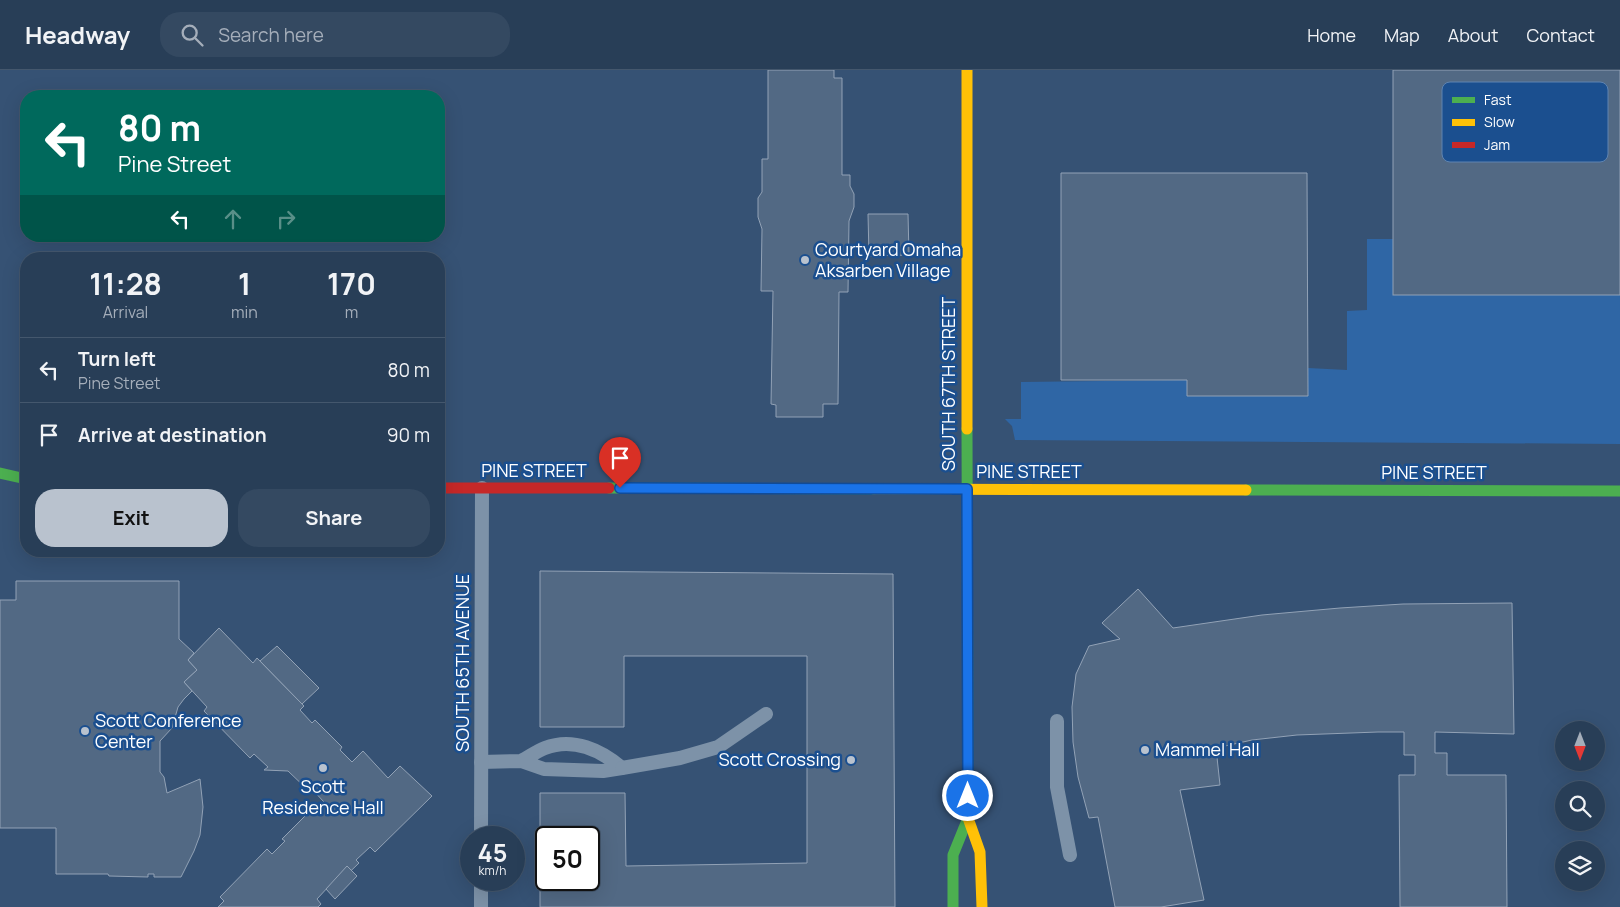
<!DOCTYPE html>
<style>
:root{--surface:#283e57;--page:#344961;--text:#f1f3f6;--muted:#a5aeba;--line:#44576d;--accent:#b9c2ce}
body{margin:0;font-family:Manrope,sans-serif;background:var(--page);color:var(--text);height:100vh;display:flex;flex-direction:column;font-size:19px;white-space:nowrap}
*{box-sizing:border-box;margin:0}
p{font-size:16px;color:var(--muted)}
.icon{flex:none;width:28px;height:28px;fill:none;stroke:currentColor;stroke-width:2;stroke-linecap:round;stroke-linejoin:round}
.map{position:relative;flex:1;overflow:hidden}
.sheet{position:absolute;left:20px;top:182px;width:425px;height:305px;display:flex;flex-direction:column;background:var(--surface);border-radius:20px;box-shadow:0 5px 20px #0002,0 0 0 1px var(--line)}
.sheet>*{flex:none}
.banner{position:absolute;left:20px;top:20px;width:425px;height:152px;border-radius:20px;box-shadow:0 5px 20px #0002,0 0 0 1px var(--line);background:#00695c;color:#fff;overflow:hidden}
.needle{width:32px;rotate:180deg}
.tools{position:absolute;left:1555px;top:651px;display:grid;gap:10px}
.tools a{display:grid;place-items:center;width:50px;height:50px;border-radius:50%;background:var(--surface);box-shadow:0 5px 20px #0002,0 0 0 1px var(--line);font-size:25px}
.speed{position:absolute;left:460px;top:756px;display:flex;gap:10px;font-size:25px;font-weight:700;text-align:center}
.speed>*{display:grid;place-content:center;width:65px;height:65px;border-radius:50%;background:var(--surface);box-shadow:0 5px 20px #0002,0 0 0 1px var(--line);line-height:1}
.speed small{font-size:12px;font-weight:400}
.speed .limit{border:2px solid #111;border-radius:8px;background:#fff;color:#111}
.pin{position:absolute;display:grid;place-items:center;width:42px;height:42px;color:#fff;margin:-51px -21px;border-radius:50% 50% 50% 0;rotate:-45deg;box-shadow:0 0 5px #0007}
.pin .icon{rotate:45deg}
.me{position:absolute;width:55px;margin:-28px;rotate:0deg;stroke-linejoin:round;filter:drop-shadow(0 0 4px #0008)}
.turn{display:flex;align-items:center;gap:18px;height:105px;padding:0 15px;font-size:22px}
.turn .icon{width:65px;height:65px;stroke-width:2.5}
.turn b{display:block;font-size:35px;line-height:42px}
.lanes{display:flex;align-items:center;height:48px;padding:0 15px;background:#0003;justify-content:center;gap:25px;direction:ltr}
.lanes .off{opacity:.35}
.eta{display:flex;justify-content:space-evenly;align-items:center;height:85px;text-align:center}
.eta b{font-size:30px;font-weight:700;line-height:35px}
.cta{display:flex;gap:10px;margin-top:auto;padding:10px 15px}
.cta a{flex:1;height:58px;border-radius:20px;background:var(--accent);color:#111;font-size:20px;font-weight:700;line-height:58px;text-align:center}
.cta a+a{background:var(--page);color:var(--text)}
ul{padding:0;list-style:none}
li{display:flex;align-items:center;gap:15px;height:65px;padding:0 15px;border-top:1px solid var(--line)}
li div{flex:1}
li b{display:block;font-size:19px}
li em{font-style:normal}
header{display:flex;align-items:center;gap:30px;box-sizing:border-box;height:70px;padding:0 25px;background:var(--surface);border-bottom:1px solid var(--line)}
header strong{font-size:24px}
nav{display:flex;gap:28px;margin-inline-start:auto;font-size:18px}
.search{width:350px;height:45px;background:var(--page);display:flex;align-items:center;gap:12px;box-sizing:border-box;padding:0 18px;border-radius:20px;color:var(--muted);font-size:19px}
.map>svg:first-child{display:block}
.green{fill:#2f66a5}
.building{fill:#526984;stroke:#92a2b6;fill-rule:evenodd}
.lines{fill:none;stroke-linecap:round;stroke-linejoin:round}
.lane{stroke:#7d92a8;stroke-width:14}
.fast{stroke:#4caf50;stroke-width:11}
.slow{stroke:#ffc107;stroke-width:11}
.jam{stroke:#c62828;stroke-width:11}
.route-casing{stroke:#114b97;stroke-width:12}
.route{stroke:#1a73e8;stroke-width:9}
.poi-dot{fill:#b9c2ce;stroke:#1b4f8f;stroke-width:2}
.labels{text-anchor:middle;stroke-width:5;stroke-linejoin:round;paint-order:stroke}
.poi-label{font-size:18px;fill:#fff;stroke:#1b4f8f;text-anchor:start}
.street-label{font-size:18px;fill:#fff;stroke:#1b4f8f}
.key{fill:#1b4f8f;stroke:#5f84b1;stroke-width:1}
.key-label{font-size:14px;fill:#fff}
</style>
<header>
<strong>Headway</strong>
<div class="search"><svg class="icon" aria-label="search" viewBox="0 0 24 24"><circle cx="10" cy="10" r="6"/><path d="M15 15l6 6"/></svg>Search here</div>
<nav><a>Home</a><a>Map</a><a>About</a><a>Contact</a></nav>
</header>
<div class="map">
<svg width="1620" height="837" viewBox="0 0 1620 837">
<rect width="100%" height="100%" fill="#365274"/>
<!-- green -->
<path class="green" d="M1367,169H1393V225H1620V374L1015,370L1012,356L1005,349H1021V312L1187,310V326H1307L1308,298L1347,300V241L1367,240Z"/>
<!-- building -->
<g class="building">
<path d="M768,0H834V8H842V105H850V116L854,124V137L849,151L848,222H839L838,334H823V347H776V335L771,334L773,221H761L762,159L758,147V128L762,122V89H768Z"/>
<rect x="1393" y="0" width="227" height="225"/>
<path d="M1061,103H1307L1308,326H1187V310H1061Z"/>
<path d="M868,144H908L909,185L869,186Z"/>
<path d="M540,501L893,504L895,837H540V723H625L626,796L807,793V586H624V657H540ZM546,768H589V810H546Z"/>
<path d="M16,511H179V569L194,583L188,590L197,600L184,612L192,621L184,629L178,637L172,658L160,671V702L164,707L167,723L200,709L203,737L200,765L194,781L181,807H154V804H148V807L109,806L108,804H56V758H0V530H16Z"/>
<path d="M1138,519L1173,558L1262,545L1340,538L1403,534L1512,533L1514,664L1435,662V683H1447V705H1506L1507,837H1400L1399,705H1415V685H1404V662H1378L1297,665L1252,670L1216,678L1220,715L1180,720L1204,830L1161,837H1115L1098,747L1089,748L1078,707L1073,672L1072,637L1076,604L1089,576L1120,569L1102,553Z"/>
<path d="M219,558L253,593L257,588L304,636L300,640L312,653L315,650L342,677L340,680L352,692L363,681L388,708L400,696L432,726L375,782L370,777L356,790L359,793L332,819L330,815L317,829L321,834L318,837H218L224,831L220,827L267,779L272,784L285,771L282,769L309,742L312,745L324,732L311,718L309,721L288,701L264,700L268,697L254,684L250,688L204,641L207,637L184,612L197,600L188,590Z"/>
<path d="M277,576L319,618L302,634L260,591Z"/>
<path d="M347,796L357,806L335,829L326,819Z"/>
</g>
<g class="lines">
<!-- lane -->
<g class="lane">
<path d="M1057,651V717L1070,785"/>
<path d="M481,692L521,691L544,699L603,701L622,698C601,680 573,667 545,678C537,681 529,687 521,691"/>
<path d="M622,698L680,688L718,677L766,644"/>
<path d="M481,768L482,418"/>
<path d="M481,837V810"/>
</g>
<!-- fast -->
<g class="fast">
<path d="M967,359L968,708"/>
<path d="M0,403L26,409"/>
<path d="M609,418L874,419"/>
<path d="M1246,420L1620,421"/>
<path d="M953,837V785L968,748"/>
</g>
<!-- slow -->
<g class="slow">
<path d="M967,0V359"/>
<path d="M874,419L1246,420"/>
<path d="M968,708V748L980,782L982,837"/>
</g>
<!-- jam -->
<path class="jam" d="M439,418H609"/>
</g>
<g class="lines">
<!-- route casing -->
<g class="route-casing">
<path id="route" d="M620,418L967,419L968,726"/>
</g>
<!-- route -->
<use href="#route" class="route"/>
</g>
<!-- markers -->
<g class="poi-dot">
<circle cx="805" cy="190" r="5"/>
<circle cx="85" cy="661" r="5"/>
<circle cx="1145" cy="680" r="5"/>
<circle cx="851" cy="690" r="5"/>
<circle cx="323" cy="698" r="5"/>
</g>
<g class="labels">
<!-- poi labels -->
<g class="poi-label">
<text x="815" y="186">Courtyard Omaha<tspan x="815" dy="21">Aksarben Village</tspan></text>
<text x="95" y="657">Scott Conference<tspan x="95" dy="21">Center</tspan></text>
<text x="1155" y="686">Mammel Hall</text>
<text x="841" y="696" text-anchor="end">Scott Crossing</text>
<text x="323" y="723" text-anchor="middle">Scott<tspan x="323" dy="21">Residence Hall</tspan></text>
</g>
<!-- street labels -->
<g class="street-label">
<text transform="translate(949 314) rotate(-90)" y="6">SOUTH 67TH STREET</text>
<text x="534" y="407">PINE STREET</text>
<text x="1029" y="408">PINE STREET</text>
<text x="1434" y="409">PINE STREET</text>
<text transform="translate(463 593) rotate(-90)" y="6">SOUTH 65TH AVENUE</text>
</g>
</g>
<!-- legend -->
<rect x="1442" y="12" width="166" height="80" rx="8" class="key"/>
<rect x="1452" y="27" width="23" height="6" fill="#4caf50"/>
<rect x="1452" y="49" width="23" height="7" fill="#ffc107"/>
<rect x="1452" y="72" width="23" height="6" fill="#c62828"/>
<g class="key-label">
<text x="1484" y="35">Fast</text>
<text x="1484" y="57">Slow</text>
<text x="1484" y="80">Jam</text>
</g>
</svg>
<div class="tools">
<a><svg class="needle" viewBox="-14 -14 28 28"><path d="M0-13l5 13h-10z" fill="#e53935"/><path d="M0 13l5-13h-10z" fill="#a5aeba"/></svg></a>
<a><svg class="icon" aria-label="search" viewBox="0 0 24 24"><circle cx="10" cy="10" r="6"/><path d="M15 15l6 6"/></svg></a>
<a><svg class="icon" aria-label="layers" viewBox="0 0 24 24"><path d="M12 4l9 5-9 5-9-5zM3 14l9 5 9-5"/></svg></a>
</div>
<div class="speed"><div>45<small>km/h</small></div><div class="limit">50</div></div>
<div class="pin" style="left:620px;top:418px;background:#d93025"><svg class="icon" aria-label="arrive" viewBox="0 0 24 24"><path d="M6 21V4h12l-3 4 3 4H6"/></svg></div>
<svg class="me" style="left:968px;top:726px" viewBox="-20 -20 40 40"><circle r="17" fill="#1a73e8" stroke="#fff" stroke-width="3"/><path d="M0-11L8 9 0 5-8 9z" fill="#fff"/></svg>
<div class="banner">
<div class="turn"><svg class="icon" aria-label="left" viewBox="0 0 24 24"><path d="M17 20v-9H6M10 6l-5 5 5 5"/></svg><div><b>80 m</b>Pine Street</div></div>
<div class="lanes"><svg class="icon" aria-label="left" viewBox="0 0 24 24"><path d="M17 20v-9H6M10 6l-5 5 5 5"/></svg><svg class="icon off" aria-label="ahead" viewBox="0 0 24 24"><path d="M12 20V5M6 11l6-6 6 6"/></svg><svg class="icon off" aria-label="right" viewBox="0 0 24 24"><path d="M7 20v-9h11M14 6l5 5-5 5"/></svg></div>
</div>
<section class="sheet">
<div class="eta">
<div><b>11:28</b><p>Arrival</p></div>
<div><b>1</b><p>min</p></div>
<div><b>170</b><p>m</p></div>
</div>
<ul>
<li><svg class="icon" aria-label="left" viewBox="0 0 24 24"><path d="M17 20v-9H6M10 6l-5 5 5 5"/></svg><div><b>Turn left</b><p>Pine Street</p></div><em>80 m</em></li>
<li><svg class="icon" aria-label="arrive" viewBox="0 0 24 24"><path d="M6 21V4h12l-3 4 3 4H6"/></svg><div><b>Arrive at destination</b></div><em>90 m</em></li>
</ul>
<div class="cta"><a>Exit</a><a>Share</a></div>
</section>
</div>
